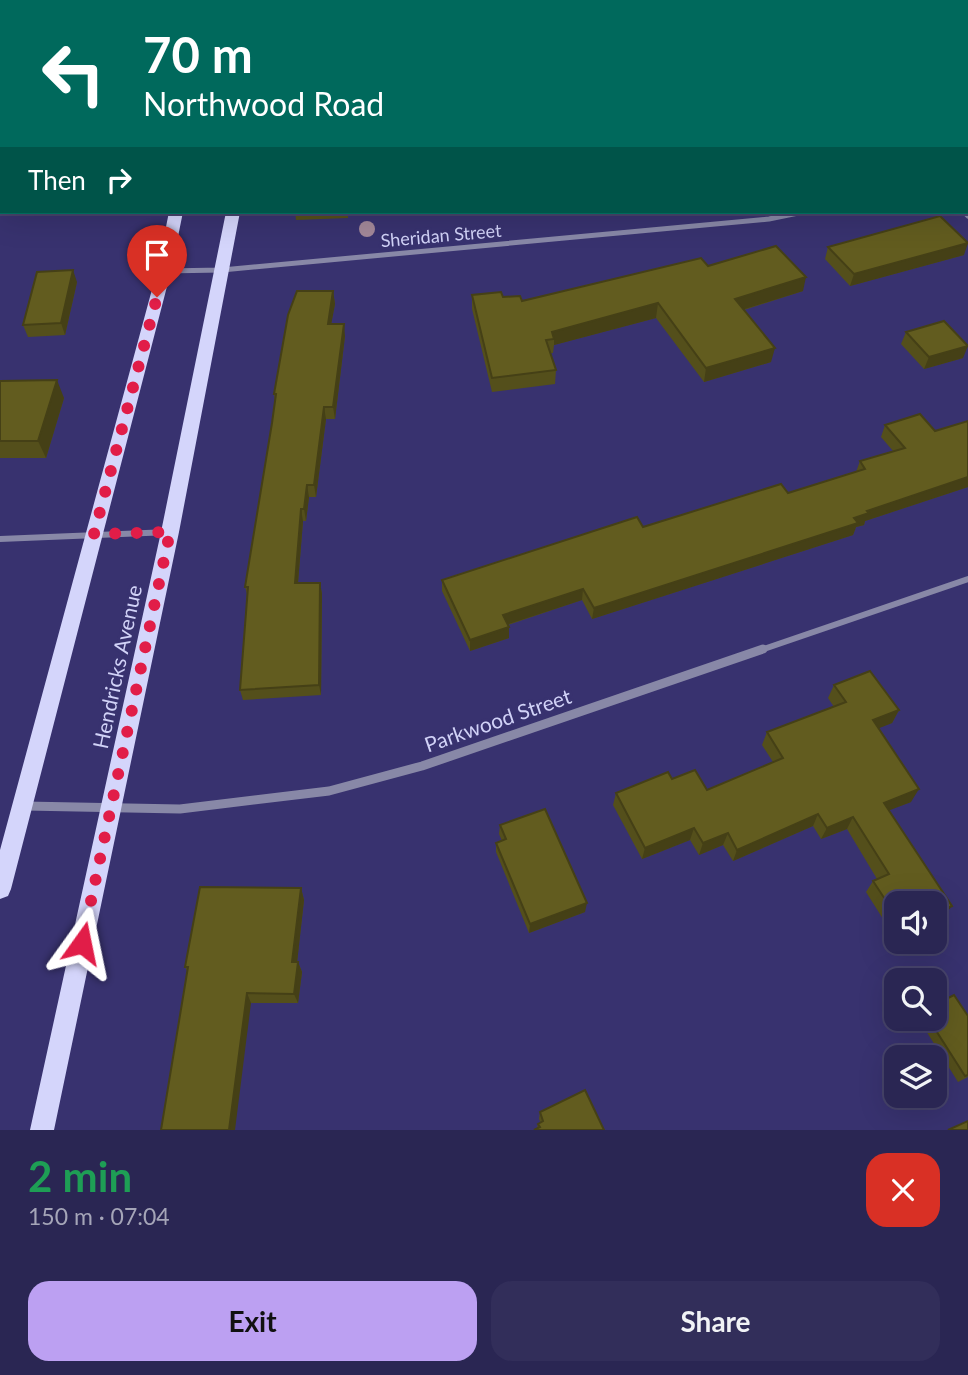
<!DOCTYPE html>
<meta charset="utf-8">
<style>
:root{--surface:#2a2653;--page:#322e5a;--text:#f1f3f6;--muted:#a5a5b8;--line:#46436a;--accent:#bca0f2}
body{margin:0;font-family:Lato,sans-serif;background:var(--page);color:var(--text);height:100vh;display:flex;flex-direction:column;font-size:26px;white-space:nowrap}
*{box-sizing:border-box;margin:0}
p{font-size:23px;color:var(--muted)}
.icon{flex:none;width:38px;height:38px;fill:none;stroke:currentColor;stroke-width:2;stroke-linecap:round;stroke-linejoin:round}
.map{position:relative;height:1130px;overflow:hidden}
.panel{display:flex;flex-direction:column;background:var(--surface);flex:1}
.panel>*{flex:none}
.top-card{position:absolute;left:0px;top:0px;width:970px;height:214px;box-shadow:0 7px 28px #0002,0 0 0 2px var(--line);background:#00695c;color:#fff;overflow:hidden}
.controls{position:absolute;left:884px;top:891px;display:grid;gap:14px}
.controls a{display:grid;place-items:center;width:63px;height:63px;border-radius:14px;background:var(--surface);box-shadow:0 7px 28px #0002,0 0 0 2px var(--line);font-size:35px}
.pin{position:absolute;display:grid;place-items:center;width:60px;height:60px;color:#fff;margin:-72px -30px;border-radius:50% 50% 50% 0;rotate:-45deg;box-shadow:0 0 7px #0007}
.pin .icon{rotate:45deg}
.me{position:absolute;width:77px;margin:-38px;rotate:12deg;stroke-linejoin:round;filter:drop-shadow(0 0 5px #0008)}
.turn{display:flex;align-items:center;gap:24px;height:147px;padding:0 28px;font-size:32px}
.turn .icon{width:91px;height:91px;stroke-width:2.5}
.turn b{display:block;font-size:49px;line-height:60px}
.then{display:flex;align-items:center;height:66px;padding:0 28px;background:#0003;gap:14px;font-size:26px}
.round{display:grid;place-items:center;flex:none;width:74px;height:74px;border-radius:21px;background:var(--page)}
.headline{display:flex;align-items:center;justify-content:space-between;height:119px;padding:0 28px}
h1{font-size:42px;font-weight:700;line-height:52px;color:#1e9e55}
.button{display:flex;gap:14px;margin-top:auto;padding:14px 28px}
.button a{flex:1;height:80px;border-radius:21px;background:var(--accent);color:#111;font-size:28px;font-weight:700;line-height:80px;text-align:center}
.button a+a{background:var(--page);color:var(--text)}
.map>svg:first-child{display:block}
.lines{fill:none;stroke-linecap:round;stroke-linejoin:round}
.minor-far2{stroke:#8888a7;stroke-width:5}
.minor-far1{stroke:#8888a7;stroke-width:6}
.minor{stroke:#8888a7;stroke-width:9}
.primary{fill:#d4d5fb;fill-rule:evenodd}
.tree{fill:#a38899}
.wall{fill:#544f1b}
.shaded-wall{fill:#454016}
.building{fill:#625c1f;stroke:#454016;stroke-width:2}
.route{stroke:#e11d48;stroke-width:12;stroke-dasharray:0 21.6}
.labels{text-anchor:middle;stroke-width:6;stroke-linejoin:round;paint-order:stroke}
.far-street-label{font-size:18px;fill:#d1d2f7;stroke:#38326f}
.street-label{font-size:21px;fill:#d1d2f7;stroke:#38326f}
</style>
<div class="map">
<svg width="968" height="1130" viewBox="0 0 968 1130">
<rect width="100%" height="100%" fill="#38326f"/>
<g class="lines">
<!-- minor-far2 -->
<g class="minor-far2">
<path d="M726,0L728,2"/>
<path d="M964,212L968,216"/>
<path d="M164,271L222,270L769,219L803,212"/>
</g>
<!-- minor-far1 -->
<g class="minor-far1">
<path d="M0,539L170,532"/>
<path d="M758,651L968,579"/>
</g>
<!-- minor -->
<path class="minor" d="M25,806L180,809L329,791L422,766L763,649"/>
<!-- primary -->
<g class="primary">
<rect x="208" y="0" width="10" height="2"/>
<rect x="255" y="0" width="10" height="2"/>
<path d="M169,212H183L171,271L11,889L8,896L0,899V850L157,271Z"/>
<path d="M226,212H240L179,532L54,1130H30L161,532Z"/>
</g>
</g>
<!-- trees -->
<circle class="tree" cx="367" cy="229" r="8"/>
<!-- wall -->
<g class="wall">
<path d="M295,212H348V218L296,220Z"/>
<path d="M828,247L964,255L850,286L825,259Z"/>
<path d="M708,266L803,291L744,310L771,362L704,382L656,318L554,345L553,353H550L556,370L555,384L492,392L472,309V295L503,297L522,301Z"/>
<path d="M77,282L65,335L28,337L23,325Z"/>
<path d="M333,291L335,304L331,324L345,336L335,419H326L316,497H309L306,521H303L298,583H320L322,594L321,695L243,700L240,690L247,594L245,587L272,423L275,401L274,394Z"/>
<path d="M906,332L963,358L924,369L901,344Z"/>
<path d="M0,381L64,398L46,458H0Z"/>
<path d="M968,421V487L865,521L864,525L856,527L853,535L592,619L582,600L508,625L509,627V638L470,651L442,591V580L643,527L788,493L856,472L860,461L893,451L881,437L885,425L935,431Z"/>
<path d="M834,685L899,710L892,723L878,728L911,802L889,810L943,917L896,903L895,938L866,892L873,881L877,879L847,829L821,839L813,826L733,861L723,845L699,855L690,840L642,859L613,805L616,793L672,779L707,790L773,762L762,745L767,732L834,707L828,698Z"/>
<path d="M500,825L585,912L529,933L496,852V843L502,841L499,834Z"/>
<path d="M301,888L304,900L297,962H298L302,972L298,1003H251L187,971L185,967Z"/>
<path d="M918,1018H934L968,1077L958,1082Z"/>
<path d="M540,1112L604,1130L537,1128L538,1124L541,1123L539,1119Z"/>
</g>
<!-- shaded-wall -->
<g class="shaded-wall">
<path d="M968,243L964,255L850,286L854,274Z"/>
<path d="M73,270L77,282L65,335L61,323Z"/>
<path d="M806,277L803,291L732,313L735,299Z"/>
<path d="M333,291L335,304L329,336L328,324Z"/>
<path d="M658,303L656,318L554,345V339L552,332Z"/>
<path d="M344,324L345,336L335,419L333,407Z"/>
<path d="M968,346L963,358L924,369L929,357Z"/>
<path d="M775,348L771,362L704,382L706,368Z"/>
<path d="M57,380L64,398L46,458L38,441Z"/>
<path d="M324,407L326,419L316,497L314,485Z"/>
<path d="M968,477V487L865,521L864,525L856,527L853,535L592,619L594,608L854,518L867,511Z"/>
<path d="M307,485L309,497L306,521L304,509Z"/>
<path d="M301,509L303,521L297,595L295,583Z"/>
<path d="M320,583L322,594L321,695L319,685Z"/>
<path d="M583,589L582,600L503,626V615Z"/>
<path d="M509,627V638L470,651V640Z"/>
<path d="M899,710L892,723L867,733L873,720Z"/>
<path d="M919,789L911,802L877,815L884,803Z"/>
<path d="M818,814L813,826L733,861L737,850Z"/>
<path d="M853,817L847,829L821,839L827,828Z"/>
<path d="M694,828L690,840L642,859L645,848Z"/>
<path d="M728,833L723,845L699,855L703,843Z"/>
<path d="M301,888L304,900L296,972L292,962Z"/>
<path d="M587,903L585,912L529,933L530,924Z"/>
<path d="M952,906L943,917L934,921V914Z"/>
<path d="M298,962L302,972L298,1003L294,994Z"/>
<path d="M247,993L251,1003L235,1130H229Z"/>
</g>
<!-- building -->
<g class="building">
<path d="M342,0H399L398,2H343Z"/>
<path d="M801,0H962L954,2H803Z"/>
<path d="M940,216L968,243L854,274L828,247Z"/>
<path d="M776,246L806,277L735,299L775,348L706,368L658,303L552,332L554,339L546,340L556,370L492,378L472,295L501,292L503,297L520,296L522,301L701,258L708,266Z"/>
<path d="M73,270L61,323L23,325L37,272Z"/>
<path d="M297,291H333L328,324H344L333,407H324L314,485H307L304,509H301L295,583H320L319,685L240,690L248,587H245L272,423L276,394H274L288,315Z"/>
<path d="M944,321L968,346L929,357L906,332Z"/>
<path d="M57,380L38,441H0V381Z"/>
<path d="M920,414L935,431L968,421V477L867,511L869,513L854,518L858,523L594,608L583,589L503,615L509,627L470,640L442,580L637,517L643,527L781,484L788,493L865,469L860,461L905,448L885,425Z"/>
<path d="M870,671L899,710L873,720L919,789L884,803L952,906L934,914V903H896V916L873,881L889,874L853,817L827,828L818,814L737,850L728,833L703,843L694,828L645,848L616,793L668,772L672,779L695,770L707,790L783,758L767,732L846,702L834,685Z"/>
<path d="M545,809L587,903L530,924L496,843L506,839L500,825Z"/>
<path d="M200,887L301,888L292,962H298L294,994L247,993L229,1130H161L188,967H185Z"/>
<path d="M954,995L968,1016V1075L965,1076L928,1018H934V1005Z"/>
<path d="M585,1090L604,1130H534L540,1127L538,1124L543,1121L540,1112Z"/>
<path d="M968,1121V1130H948Z"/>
</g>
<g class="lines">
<!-- route -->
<path class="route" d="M82,943L170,532L94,534L157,297"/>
</g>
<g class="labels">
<!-- far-street labels -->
<g class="far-street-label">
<text transform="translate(441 236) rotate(-5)" y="6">Sheridan Street</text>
</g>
<!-- street labels -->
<g class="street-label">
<text transform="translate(118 667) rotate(-78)" y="7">Hendricks Avenue</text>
<text transform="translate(498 721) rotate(-19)" y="7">Parkwood Street</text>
</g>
</g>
</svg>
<div class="controls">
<a><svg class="icon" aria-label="sound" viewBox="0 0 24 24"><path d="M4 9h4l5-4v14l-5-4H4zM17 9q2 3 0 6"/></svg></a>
<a><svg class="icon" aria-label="search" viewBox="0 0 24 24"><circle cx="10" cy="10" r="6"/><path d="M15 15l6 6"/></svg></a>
<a><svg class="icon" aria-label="layers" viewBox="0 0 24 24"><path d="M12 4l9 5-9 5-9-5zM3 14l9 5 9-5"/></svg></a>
</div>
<div class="pin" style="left:157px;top:297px;background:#d93025"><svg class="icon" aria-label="arrive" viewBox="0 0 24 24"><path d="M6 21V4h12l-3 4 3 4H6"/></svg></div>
<svg class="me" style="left:82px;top:943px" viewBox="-20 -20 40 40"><path d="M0-17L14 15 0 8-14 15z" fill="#e11d48" stroke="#fff" stroke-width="4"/></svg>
<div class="top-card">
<div class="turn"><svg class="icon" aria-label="left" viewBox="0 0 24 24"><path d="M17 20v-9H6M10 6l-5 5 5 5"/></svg><div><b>70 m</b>Northwood Road</div></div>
<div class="then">Then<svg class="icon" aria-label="right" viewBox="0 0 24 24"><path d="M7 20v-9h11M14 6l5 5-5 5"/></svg></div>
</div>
</div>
<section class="panel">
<div class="headline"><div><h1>2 min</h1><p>150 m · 07:04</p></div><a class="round" style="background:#d93025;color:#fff"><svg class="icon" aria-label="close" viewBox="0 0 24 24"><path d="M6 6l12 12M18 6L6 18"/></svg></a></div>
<div class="button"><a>Exit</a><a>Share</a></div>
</section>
